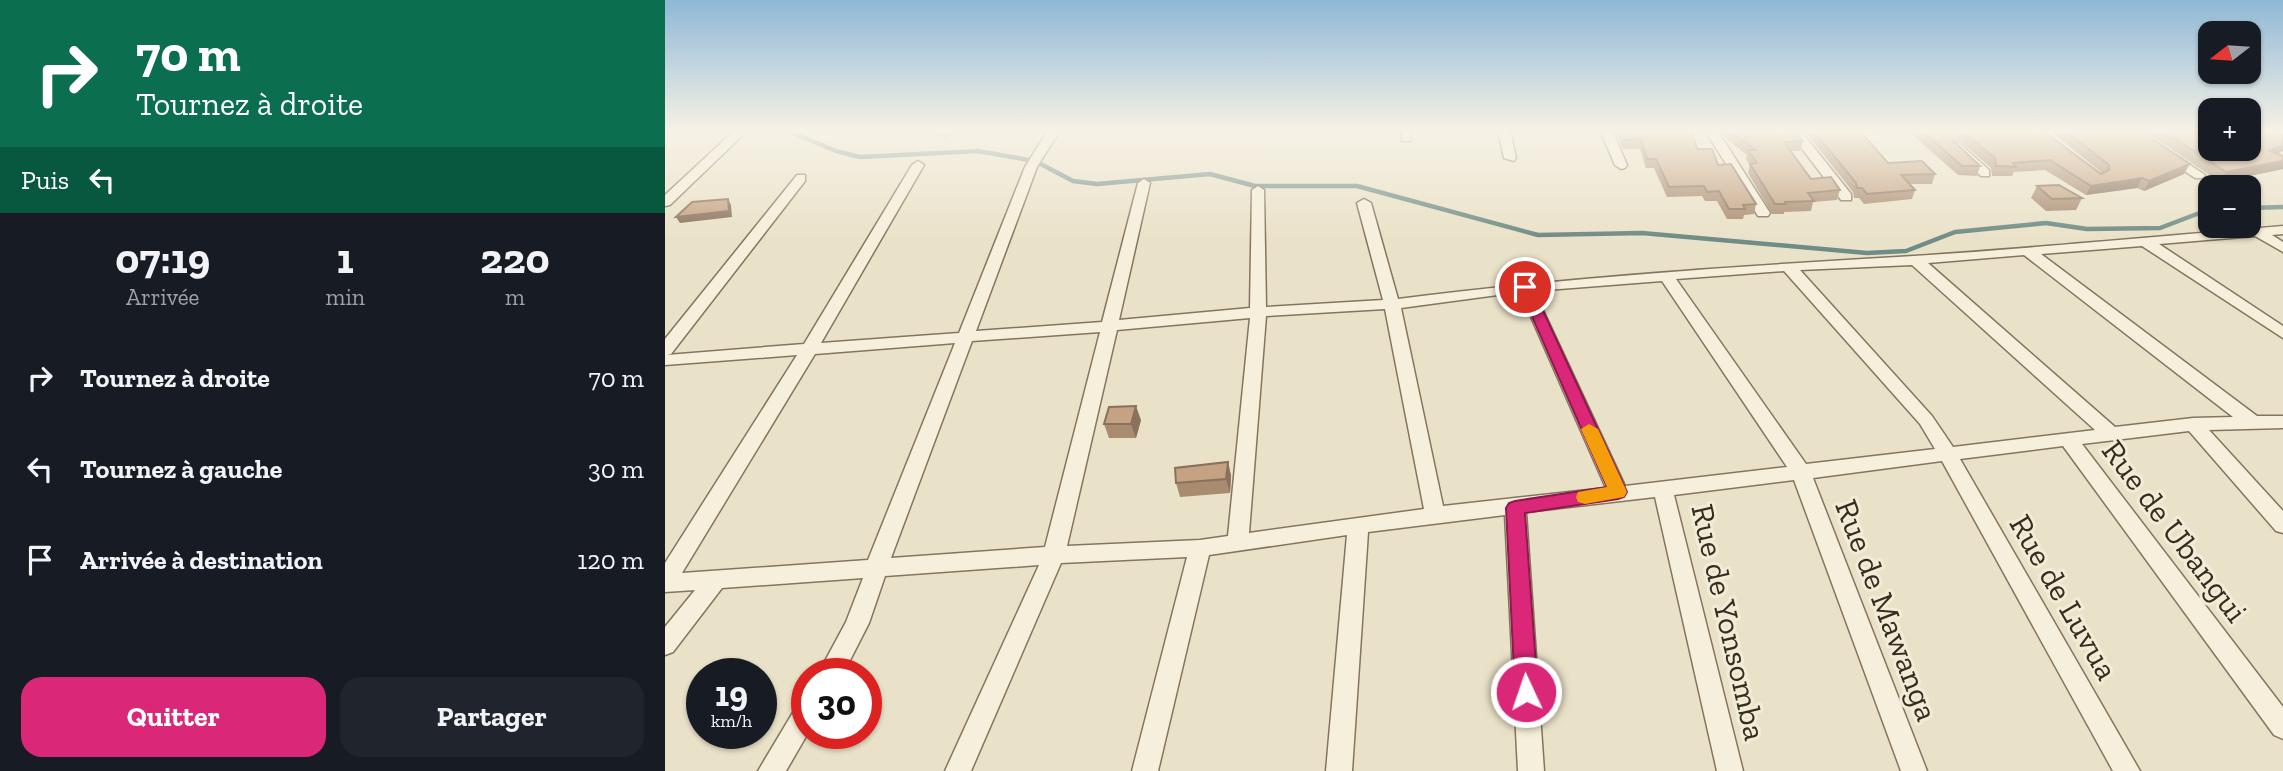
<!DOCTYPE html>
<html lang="fr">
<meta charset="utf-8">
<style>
:root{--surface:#171b24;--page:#20242c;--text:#f1f3f6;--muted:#9ea1a6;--accent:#db2777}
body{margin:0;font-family:"Zilla Slab",serif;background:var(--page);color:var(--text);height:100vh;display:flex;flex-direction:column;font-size:26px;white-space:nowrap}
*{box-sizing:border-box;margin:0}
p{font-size:23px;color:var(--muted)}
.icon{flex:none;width:38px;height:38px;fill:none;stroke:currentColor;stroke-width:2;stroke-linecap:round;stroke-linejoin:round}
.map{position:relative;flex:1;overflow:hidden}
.panel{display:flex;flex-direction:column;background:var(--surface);width:665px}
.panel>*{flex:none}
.banner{background:#0b6e4f;color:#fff;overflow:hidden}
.needle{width:46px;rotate:253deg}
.fabs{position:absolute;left:1533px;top:21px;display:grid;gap:14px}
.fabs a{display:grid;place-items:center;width:63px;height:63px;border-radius:14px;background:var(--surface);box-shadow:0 2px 5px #0004;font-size:35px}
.speed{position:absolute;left:21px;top:658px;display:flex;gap:14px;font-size:35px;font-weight:700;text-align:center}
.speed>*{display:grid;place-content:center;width:91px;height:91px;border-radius:50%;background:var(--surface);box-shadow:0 2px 5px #0004;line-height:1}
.speed small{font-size:18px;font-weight:400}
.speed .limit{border:10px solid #d22;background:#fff;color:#111}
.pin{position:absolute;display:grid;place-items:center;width:60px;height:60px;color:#fff;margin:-30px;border:4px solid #fff;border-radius:50%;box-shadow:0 2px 7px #0007}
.me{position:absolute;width:77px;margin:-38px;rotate:357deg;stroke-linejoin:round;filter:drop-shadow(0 0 5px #0008)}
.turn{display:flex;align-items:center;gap:24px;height:147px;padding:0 21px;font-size:32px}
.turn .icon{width:91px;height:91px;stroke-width:2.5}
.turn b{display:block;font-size:49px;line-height:60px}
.then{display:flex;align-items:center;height:66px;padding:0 21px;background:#0003;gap:14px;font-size:26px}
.eta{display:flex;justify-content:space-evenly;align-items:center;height:119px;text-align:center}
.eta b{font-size:42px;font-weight:700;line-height:49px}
.primary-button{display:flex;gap:14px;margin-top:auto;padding:14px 21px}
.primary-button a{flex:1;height:80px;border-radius:21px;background:var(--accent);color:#fff;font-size:28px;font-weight:700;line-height:80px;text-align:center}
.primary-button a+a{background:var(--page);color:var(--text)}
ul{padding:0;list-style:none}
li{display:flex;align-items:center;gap:21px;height:91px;padding:0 21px}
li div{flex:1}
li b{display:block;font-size:26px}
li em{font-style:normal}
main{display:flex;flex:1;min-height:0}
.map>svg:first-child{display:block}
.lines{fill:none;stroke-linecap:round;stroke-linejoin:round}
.stream{stroke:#708c87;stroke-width:4.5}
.minor-casing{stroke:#84755f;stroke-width:3}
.minor{fill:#f6efdb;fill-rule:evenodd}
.wall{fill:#a98b70}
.shaded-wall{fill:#89715b}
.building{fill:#c4a282;stroke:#89715b;stroke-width:2}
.route{fill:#db2777;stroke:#8e194d;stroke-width:2}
.slow{fill:#f59e0b}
.labels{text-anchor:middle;stroke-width:6;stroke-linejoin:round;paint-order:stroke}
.near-street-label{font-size:32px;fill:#362d21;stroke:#f2ecd7}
</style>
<main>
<section class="panel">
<div class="banner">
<div class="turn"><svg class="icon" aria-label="right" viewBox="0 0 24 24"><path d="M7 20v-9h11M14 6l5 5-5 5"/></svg><div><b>70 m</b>Tournez à droite</div></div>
<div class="then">Puis<svg class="icon" aria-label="left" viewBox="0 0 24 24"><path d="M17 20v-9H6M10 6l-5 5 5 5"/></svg></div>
</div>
<div class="eta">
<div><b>07:19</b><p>Arrivée</p></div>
<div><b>1</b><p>min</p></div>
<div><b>220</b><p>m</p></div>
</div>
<ul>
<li><svg class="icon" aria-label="right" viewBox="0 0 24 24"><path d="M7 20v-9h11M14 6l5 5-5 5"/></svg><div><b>Tournez à droite</b></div><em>70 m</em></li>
<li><svg class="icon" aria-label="left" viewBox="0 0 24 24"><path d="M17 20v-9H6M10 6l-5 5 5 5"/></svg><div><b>Tournez à gauche</b></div><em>30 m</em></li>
<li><svg class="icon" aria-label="arrive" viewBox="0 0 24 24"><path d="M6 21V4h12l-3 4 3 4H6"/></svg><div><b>Arrivée à destination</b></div><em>120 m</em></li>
</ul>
<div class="primary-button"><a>Quitter</a><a>Partager</a></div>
</section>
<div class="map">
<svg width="1618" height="771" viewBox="0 0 1618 771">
<rect width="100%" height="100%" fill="#eae2c8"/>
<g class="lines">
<!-- stream -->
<g class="stream">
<path d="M121,130L171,151L195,157L313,151L370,161L408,181L432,184L545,174L590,186H692L873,235L977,233L1202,253L1241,251L1290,232L1381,223L1422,229L1495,228L1545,209"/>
<path d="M1584,208L1618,207"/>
</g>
<!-- minor casing -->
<g class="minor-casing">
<g id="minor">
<path d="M70,130H83L5,205L0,206V195Z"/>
<path d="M276,130H289L280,136L274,133Z"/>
<path d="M383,130H395L372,167L311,331L437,322L473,183L479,179L485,183L454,320L585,308L587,190L593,186L599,190L601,307L718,300L692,203L699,199L706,203L733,299C905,277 1077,266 1249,256C1372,248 1495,236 1618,226V234L1607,235L1618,242V252L1590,236L1494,244L1618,326V338L1477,246L1376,254L1592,416H1618V428L1544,430L1618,511V533L1611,531L1524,431L1417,444L1618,707V739L1609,735L1398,446L1295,459L1475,771H1448L1277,461L1148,478L1262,771H1236L1129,480L1009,495L1078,771H1052L990,497L861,512L879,771H853L840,515L703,532L687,771H661L682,535L544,555L493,771H467L522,557L396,563L306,771H280L374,565L220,576L204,623L178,674H153L181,622L198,578L57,588L8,652L0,655V627L30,590L0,592V563L132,355L0,365V339L132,175H140V181L6,354L2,355L139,344L247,165L253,161L259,165L156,343L294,333L360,167ZM1359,255L1568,417L1528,418L1450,427L1263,263ZM1247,265L1430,430L1288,447L1267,416L1135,270ZM1119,271L1255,424L1270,449L1141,464L1011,279ZM997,281L1122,467L960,486L869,291ZM855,292L941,488L778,506L736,308ZM720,309L759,509L584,533L601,316ZM585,318L563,536L535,540L402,546L452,330ZM435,332L380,547L226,558L307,341ZM290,343L203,560L17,573L150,354Z"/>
<path d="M736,130H748L745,141H737Z"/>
<path d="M833,130H845L851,158L849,161L839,158Z"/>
<path d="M935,130H947L962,165L960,168L956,169L950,165Z"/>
<path d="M1040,130H1052L1105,213L1103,216H1093Z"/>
<path d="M1123,130H1135L1186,194V200H1176Z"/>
<path d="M1266,130H1279L1324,170V176H1316Z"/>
<path d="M1459,130H1473L1540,175L1538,178H1530Z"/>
<path d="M142,700L143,733L121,771H93L133,704Z"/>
</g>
</g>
<!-- minor -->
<use href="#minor" class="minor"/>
</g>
<!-- wall -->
<g class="wall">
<path d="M950,130H1027L1032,149L1053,165L1091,204L1089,214L1079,215L1078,219H1062L1052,201H1040L1037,196L1002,197L989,168H981L975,149H958Z"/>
<path d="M1055,130H1129L1138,141L1135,151H1126L1146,179L1175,190L1172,200L1148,202L1146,211L1119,212V214H1107L1083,173L1085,164L1081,160L1082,155L1061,138Z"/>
<path d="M1139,130H1194L1223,163L1270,174L1267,184H1245L1250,190L1247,199L1199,204L1194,198H1189L1188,192Z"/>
<path d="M1242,130H1277L1315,166L1312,176L1293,175Z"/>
<path d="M1282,130H1377L1436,174L1437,173L1384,130H1473L1519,174L1479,191L1472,188L1421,195L1380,170L1349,172L1347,176H1327L1326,168Z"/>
<path d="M1478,130H1545L1618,156V169L1555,182Z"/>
<path d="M1372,186L1417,198L1411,210L1381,211L1366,198Z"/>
<path d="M476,420L471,438H444L439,424Z"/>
<path d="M563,462L566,476L565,493L515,497L511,483Z"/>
</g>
<!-- shaded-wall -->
<g class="shaded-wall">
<path d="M1618,145V151L1598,161L1604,151Z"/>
<path d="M1618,161V169L1555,182L1561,172Z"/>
<path d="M1525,164L1519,174L1479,191L1484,181Z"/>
<path d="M1477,178L1472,188L1421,195L1426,186Z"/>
<path d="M63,199L66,205L67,217L15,223L11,217Z"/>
<path d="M471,406L476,420L471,438L466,424Z"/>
<path d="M563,462L566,476L565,493L561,479Z"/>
</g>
<!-- building -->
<g class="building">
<path d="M955,130H1027L1032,149H1047L1053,165L1066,164L1091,204L1078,205L1080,209H1064L1054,191L1042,192L1039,186L1004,187L991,159H982L976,139L959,140Z"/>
<path d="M1064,130H1129L1138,141L1119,142L1146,179L1166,177L1175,190L1143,193L1149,201L1120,202L1121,204H1110L1085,164L1092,163L1083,150H1091Z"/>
<path d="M1148,130H1194L1223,163L1257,161L1270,174L1236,175L1250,190L1202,194L1197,188H1192L1191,183Z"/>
<path d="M1256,130H1277L1315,166H1297Z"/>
<path d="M1296,130H1377L1436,174L1444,170V165L1399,130H1473L1525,164L1484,181L1477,178L1426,186L1385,160L1348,163L1351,167L1331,166L1330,158Z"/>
<path d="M1497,130H1545V149H1584V130H1618V145L1604,151L1618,156V161L1561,172Z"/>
<path d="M1394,185L1417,198L1387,199L1372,186Z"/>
<path d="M63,199L64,211L11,217L27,202Z"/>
<path d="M471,406L466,424H439L444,407Z"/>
<path d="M563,462L561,479L511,483L510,468Z"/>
</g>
<!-- sky -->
<linearGradient id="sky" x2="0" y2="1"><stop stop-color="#8fb8d6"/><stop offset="0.55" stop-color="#f6f2e6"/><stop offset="1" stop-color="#f6f2e6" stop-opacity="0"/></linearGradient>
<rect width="1618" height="238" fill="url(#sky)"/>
<!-- route -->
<path class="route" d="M860,283L867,287L962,492L959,497L953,499L860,513L873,692L869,699L861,702L853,699L850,692L841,508L844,503L850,501L942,487L854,287Z"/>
<!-- slow -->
<path class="slow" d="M924,424L933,429L962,492L959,497L920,504L913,502L911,497L913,492L942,487L916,429Z"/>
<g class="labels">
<!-- near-street labels -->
<g class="near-street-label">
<text transform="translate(1510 531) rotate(53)" y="11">Rue de Ubangui</text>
<text transform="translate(1399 597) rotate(60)" y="11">Rue de Luvua</text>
<text transform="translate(1222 610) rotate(69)" y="11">Rue de Mawanga</text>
<text transform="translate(1064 622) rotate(77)" y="11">Rue de Yonsomba</text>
</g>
</g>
</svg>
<div class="fabs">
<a><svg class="needle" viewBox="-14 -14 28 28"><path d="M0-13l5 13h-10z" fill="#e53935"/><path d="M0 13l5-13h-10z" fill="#9ea1a6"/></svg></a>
<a>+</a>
<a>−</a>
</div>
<div class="speed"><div>19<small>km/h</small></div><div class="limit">30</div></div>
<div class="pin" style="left:860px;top:287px;background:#d93025"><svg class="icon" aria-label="arrive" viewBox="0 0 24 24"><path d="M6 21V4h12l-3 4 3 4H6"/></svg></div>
<svg class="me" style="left:861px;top:692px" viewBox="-20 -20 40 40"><circle r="17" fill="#db2777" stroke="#fff" stroke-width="3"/><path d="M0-11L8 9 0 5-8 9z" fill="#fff"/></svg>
</div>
</main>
